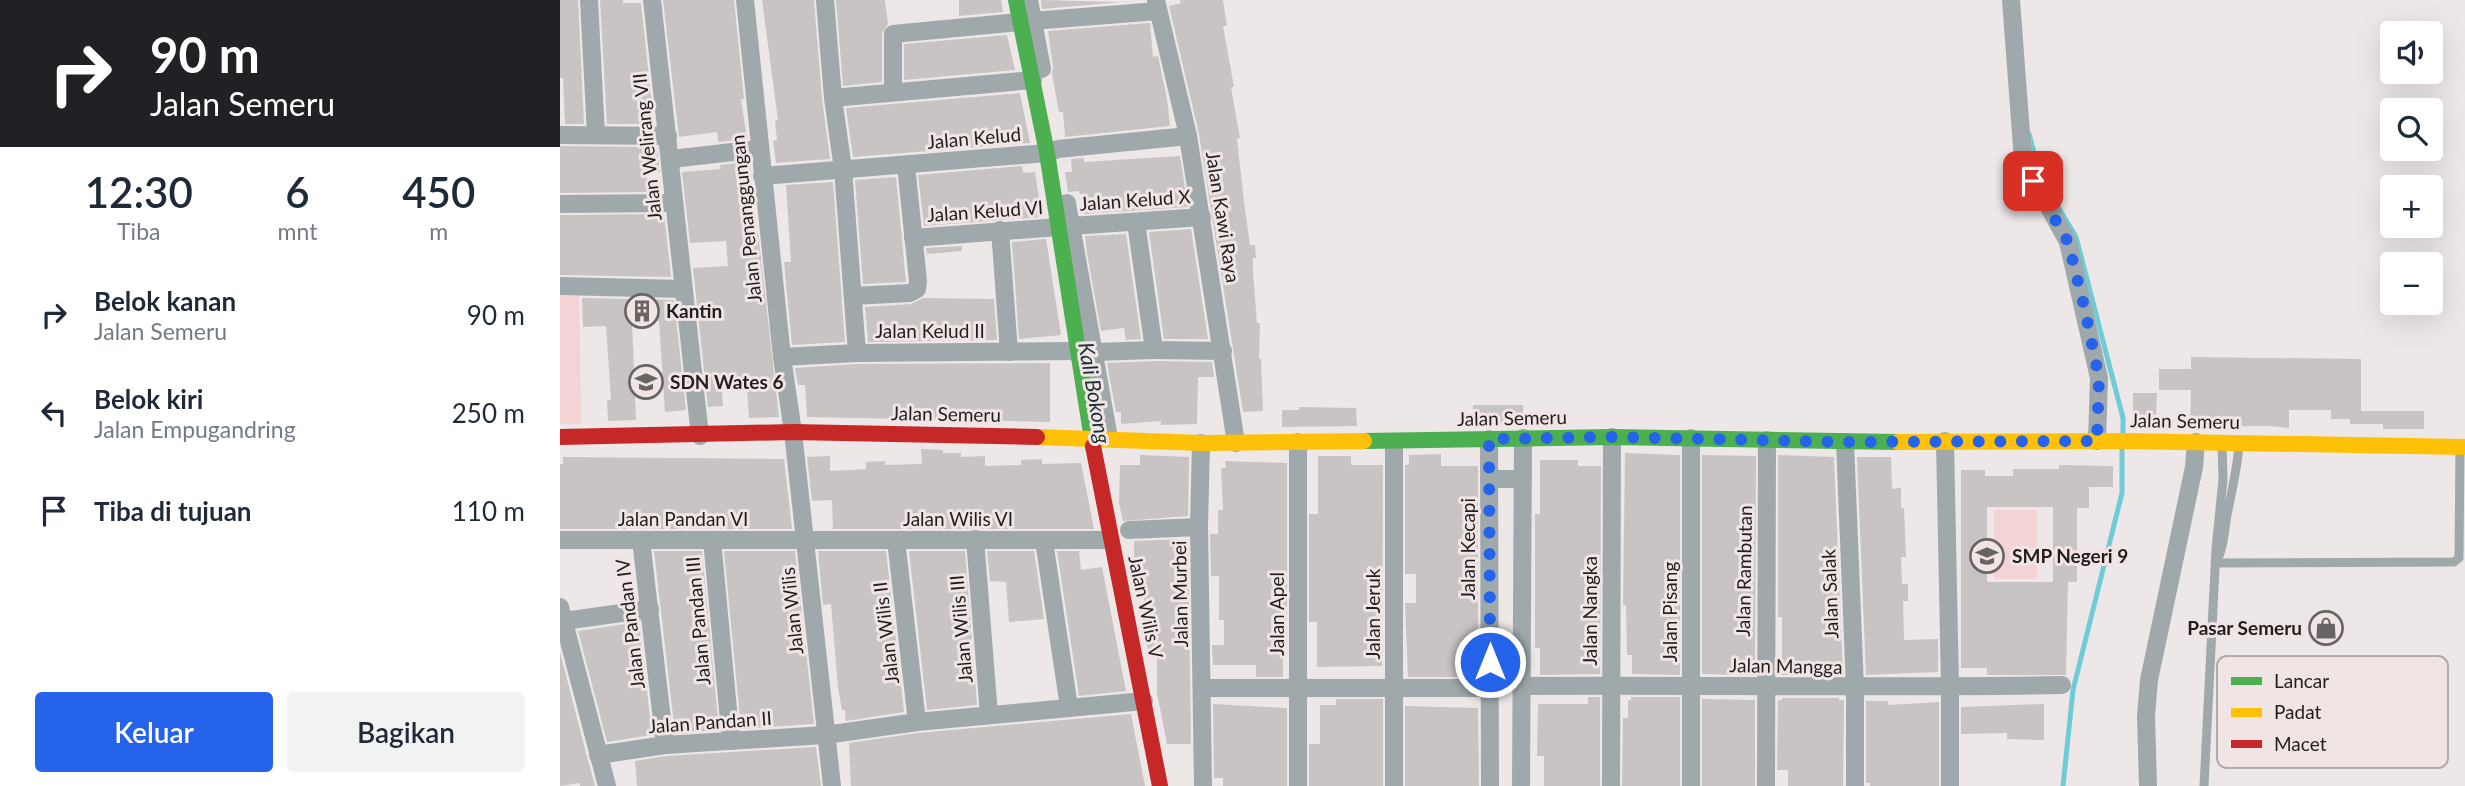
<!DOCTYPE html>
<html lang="id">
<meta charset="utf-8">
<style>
:root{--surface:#fff;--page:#f2f2f3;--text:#1f2937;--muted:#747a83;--accent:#2563eb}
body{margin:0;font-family:Lato,sans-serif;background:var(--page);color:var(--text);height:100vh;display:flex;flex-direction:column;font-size:26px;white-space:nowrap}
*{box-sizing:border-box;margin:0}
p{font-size:23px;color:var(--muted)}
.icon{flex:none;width:38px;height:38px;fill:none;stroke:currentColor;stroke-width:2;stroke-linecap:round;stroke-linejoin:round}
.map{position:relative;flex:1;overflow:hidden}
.side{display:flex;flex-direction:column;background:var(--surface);width:560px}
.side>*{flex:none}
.hud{background:#202124;color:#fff;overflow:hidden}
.controls{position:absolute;left:1820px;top:21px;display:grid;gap:14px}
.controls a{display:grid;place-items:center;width:63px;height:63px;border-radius:7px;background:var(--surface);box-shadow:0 7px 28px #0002;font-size:35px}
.pin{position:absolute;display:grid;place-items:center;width:60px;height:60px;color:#fff;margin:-30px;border-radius:14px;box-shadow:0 4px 10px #0006}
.me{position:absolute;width:77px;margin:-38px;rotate:0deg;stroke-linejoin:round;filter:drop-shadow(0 0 5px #0008)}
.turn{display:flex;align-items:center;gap:24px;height:147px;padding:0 35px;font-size:32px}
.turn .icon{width:91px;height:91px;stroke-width:2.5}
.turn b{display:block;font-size:49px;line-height:60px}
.eta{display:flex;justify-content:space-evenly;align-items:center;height:119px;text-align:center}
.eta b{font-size:42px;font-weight:600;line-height:49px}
.primary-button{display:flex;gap:14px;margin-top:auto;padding:14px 35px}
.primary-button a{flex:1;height:80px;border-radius:7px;background:var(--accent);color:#fff;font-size:28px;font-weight:600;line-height:80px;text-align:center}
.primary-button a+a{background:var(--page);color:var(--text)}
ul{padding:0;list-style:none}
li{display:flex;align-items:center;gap:21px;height:98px;padding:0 35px}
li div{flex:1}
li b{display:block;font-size:26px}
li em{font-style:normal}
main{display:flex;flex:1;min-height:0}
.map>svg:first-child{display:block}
.green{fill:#f4d3d4}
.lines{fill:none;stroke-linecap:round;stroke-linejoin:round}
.stream{stroke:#6fccd6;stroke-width:5}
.building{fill:#c9c4c4;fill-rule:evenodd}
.lane{stroke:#9fa9ab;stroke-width:9}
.street{stroke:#9fa9ab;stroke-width:18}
.fast{stroke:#4caf50;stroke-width:16}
.slow{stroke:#ffc107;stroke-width:16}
.jam{stroke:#c62828;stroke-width:16}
.route{stroke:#2563eb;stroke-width:12;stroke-dasharray:0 21.6}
.labels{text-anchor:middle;stroke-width:6;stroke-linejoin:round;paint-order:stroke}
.street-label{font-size:19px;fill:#221e1e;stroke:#f0e4e4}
.poi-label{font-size:19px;font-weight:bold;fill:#221e1e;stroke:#f0e4e4;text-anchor:start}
.water-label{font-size:21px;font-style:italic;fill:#193032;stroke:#f0e4e4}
.key{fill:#f0e4e4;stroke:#b2a9a9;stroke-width:2}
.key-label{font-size:19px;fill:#221e1e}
</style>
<main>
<section class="side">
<div class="hud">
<div class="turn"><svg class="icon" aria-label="right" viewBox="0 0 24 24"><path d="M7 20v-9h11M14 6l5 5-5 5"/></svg><div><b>90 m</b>Jalan Semeru</div></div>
</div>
<div class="eta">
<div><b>12:30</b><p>Tiba</p></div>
<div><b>6</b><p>mnt</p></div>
<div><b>450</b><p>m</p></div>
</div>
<ul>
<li><svg class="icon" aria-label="right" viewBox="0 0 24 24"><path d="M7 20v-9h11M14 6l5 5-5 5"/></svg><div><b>Belok kanan</b><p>Jalan Semeru</p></div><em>90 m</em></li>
<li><svg class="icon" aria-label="left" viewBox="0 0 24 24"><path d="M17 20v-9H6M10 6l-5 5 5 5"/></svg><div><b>Belok kiri</b><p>Jalan Empugandring</p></div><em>250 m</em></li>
<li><svg class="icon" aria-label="arrive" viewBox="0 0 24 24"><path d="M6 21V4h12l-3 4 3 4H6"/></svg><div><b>Tiba di tujuan</b></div><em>110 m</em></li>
</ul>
<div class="primary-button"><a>Keluar</a><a>Bagikan</a></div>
</section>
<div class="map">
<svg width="1905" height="786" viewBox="0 0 1905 786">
<rect width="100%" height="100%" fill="#ede7e7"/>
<!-- green -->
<g class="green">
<path d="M19,295L21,424H0V296Z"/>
<rect x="1434" y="510" width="43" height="69"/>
</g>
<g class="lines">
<!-- stream -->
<g class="stream">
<path d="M1469,134L1480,175"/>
<path d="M1497,205L1516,237L1563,418V436"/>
<path d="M1503,786L1513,690L1562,493V449"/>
</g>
</g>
<!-- building -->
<g class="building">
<path d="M0,0H18L24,124H5L3,78H0Z"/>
<path d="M40,0H63V3H81L94,124H47Z"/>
<path d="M103,0H174L184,99H181L187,139L158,142L157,132L119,137Z"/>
<path d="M202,0H254L262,99L270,159L216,163L213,141L217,140L215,121L218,120Z"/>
<path d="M276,0H325L328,24L322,34V82L283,86Z"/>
<path d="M399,0H441L443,12L399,16Z"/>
<path d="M481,0L559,2L585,0L482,9Z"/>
<path d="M620,0H663L667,26H663L674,87H671L680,138L677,139L684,202L690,245H695L696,258H693V273L697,323H700L699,359H701L703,411L683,412L639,134L609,6L621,3Z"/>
<path d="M590,23L593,57L598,56L607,99L610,126L505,137L503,112H499L492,74L493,67L488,31Z"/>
<path d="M447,35L455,70L344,80V44Z"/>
<path d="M460,93L470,143L293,157L286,108Z"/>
<path d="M0,146L97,147L100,172L87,174V192L0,193Z"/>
<path d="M620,156L628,207L524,214L523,194H520L519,191L508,192L505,172H512L511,159L524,158V162Z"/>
<path d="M190,162L192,182H190L193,232H198L219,417L189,418L187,388L162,389L163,406L148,407L133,268L168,266L166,241L130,243L122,172L161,169L160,165Z"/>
<path d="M462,166L463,173L475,172L482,217L364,226L358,175Z"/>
<path d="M336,177L346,282L303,284L295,180Z"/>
<path d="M273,182L285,342L232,345L224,262H231L226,185Z"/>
<path d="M104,214L111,277L0,275V215Z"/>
<path d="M631,229L648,339H604L589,232Z"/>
<path d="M566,234L581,339L566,340L564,328L541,331L527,253L525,236Z"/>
<path d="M486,239L501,335L459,339L452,242Z"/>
<path d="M402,246V251L367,254L366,248Z"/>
<path d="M22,298L114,300L126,410L105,412L99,321H72L76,420L48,421L47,400H51L46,326L23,327Z"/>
<path d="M363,298L434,299L437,340L308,342L305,307L351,304Z"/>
<path d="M1631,357L1801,359V411H1864V429H1823V424H1790V419H1771V410H1729V428L1709,426L1630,427L1631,390H1599V369H1631Z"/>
<path d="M594,361L652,362L654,377H638L637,424L601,425V421L561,424V412H556L547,363Z"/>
<path d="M490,363V422L247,417L245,385H238L235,368L297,364Z"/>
<path d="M1573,393H1597L1596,418H1591V422H1577V418H1573Z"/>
<path d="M913,405H963V423L913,424Z"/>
<path d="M739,407L796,408L797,426L722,427V410H739Z"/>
<path d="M361,449L383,450V453H401V457L425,456V466L461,465V460L482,459V464L521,463L534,529H273L272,500L252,501L247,457L270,456V471L306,469V462L325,461V465L362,464Z"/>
<path d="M1065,453L1120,455V675L1072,674V655H1067L1066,605H1063Z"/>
<path d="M881,454V466H918V677H848L845,603H856V574H845V465H849V455Z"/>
<path d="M580,455L629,457L628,516L563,521L559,503L560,465H580Z"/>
<path d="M1142,455L1196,456L1195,667H1173L1172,675L1142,674Z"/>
<path d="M1218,455L1274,457L1283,675H1222V617H1218Z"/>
<path d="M758,456H791V465H823L822,666L757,667V622H749V514H758Z"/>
<path d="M3,457L224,459L232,529H0V464H3Z"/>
<path d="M1297,457H1331L1332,489L1341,488V508H1344L1346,557H1341L1342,584H1348V601H1343L1344,640L1378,639V672L1306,675Z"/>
<path d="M980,460H1018V466H1041L1040,674L980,675V648H975V514H980Z"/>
<path d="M665,461L727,463V644H723V677H696V665H653L652,645H664V620H659V576H651L650,534H658V510H663L661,468H666Z"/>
<path d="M1499,465L1553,466V487H1529V508H1517V582H1508L1506,675H1427V668H1401V470H1425V476H1453V469H1499ZM1427,507H1493V582H1427Z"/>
<path d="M628,539L631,744H607L597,693V655H589L579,605H584V577H574L571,562H574V541Z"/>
<path d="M94,551H142L159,730L115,733Z"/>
<path d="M164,551H235L254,724L181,729Z"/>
<path d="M258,551H326L344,712L286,721L285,710H282L278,688L271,604L263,605Z"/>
<path d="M349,551H405L417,705L367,710Z"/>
<path d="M427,551H474L484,619L449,622L446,582L430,581Z"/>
<path d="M497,551H519L521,570L542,567L566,691L519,696Z"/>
<path d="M79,622L92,735L47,742L18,631Z"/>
<path d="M0,652L27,757L35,786H20V783L0,786Z"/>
<path d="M1028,697H1040V786H984V756H977L978,704H1028Z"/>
<path d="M1071,697H1120V786H1062L1063,718H1068V700H1071Z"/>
<path d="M1222,698H1279V700H1284L1283,786H1228V770H1217L1218,700H1222Z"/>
<path d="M776,699H823V786H749V744H760V705H776Z"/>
<path d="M1142,699L1195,700V786H1142Z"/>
<path d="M1306,701H1328V705L1379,702V786H1310V783H1306Z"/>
<path d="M653,704L727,708V786H663V778H654Z"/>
<path d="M1484,704V740L1447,739V733L1401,734V707Z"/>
<path d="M845,706L918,708L919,786H845Z"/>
<path d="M571,714L585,786H291L289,743L358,733Z"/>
<path d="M256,747L261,786H77L75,761L106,756Z"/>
</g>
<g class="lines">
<!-- lane -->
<g class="lane">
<path d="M1679,445C1677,470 1672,490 1667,515C1664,532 1664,547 1656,563L1894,562L1899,558L1900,448"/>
<path d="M1644,786L1656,549L1663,479L1662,445"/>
</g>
<!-- street -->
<g class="street">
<path d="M29,0L36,135"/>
<path d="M92,0L140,436"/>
<path d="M185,0L222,357L233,432L272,786"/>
<path d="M265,0L273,98L283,169L297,353"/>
<path d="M469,0L482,69"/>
<path d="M596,0L628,136L676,443"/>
<path d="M1451,0L1463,160L1508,242L1539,378L1537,441"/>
<path d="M472,21L598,11"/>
<path d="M333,92V34L459,22"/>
<path d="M273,98L473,80"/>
<path d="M0,135L108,136"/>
<path d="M111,159L199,149"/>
<path d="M202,176L487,153L498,149L628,136"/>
<path d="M507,203L549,438"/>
<path d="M0,204L114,203"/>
<path d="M511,226L642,217"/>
<path d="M440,230L449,352"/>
<path d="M353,238L499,227"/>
<path d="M0,286L123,289"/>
<path d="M293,296L350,293L357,289L358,281L346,165"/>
<path d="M594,350L663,351"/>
<path d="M535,352L594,350L576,222"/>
<path d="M222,357L297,353L519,351"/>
<path d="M929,439L930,786"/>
<path d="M1385,441L1390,687V786"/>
<path d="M738,442V786"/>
<path d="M834,442V786"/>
<path d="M1285,442L1295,688V786"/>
<path d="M641,443L639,527L643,786"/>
<path d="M929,479H963"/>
<path d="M569,530L639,527"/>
<path d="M415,539L429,715"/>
<path d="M0,540H550"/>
<path d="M81,540L105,745"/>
<path d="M152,540L171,741"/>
<path d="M336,540L357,722"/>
<path d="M484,541L509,707"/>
<path d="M0,607L47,786"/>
<path d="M4,621L90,609"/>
<path d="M961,686C1142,685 1322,688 1502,685"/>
<path d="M642,688H930"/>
<path d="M38,755L105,745L265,735L357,722L584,701"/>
<path d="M961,786L963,438"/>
<path d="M1051,786L1052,437"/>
<path d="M1131,786V438"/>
<path d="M1206,786L1207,440"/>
<path d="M1588,786L1586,716L1589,680L1634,467L1636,442"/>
</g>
<!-- fast -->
<g class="fast">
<path d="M456,0L487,153L533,446"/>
<path d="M804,441L1052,437L1338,442"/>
</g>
<!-- slow -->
<g class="slow">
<path d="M477,437L641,443L804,441"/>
<path d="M1338,442L1564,441L1905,447"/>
</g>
<!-- jam -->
<g class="jam">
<path d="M0,437L233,432L477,437"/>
<path d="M533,446L600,786"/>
</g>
</g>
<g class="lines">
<!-- route -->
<path class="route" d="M930,662L929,439L1052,437L1285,442L1537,441L1539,378L1525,310L1508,242L1473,181"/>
</g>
<!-- icons -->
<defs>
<g id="building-ring" transform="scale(1.75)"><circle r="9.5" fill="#f0e4e4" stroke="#696464" stroke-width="1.5"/><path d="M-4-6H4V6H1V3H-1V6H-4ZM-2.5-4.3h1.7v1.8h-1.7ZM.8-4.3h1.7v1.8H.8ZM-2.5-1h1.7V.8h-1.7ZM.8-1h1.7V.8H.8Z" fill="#696464"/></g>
<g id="school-ring" transform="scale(1.75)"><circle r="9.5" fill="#f0e4e4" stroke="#696464" stroke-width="1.5"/><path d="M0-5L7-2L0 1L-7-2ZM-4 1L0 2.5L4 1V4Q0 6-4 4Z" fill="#696464"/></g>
<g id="shop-ring" transform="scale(1.75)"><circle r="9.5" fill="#f0e4e4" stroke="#696464" stroke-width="1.5"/><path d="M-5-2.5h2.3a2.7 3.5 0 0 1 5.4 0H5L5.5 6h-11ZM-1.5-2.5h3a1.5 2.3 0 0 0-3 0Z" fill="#696464"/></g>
</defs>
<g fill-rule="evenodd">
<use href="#building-ring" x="82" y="311"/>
<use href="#school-ring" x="86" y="382"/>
<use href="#school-ring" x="1427" y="556"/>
<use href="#shop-ring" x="1766" y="628"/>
</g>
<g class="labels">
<!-- street labels -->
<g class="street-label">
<text transform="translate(414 138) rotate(-5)" y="7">Jalan Kelud</text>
<text transform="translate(87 147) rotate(-96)" y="7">Jalan Welirang VII</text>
<text transform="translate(575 200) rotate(-4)" y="7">Jalan Kelud X</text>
<text transform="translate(425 211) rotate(-4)" y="7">Jalan Kelud VI</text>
<text transform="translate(663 217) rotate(81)" y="7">Jalan Kawi Raya</text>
<text transform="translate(186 219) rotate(-96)" y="7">Jalan Penanggungan</text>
<text x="370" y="338">Jalan Kelud II</text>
<text transform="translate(386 414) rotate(1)" y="7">Jalan Semeru</text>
<text transform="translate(952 418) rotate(-1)" y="7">Jalan Semeru</text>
<text transform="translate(1625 421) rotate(1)" y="7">Jalan Semeru</text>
<text x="123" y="526">Jalan Pandan VI</text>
<text x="398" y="526">Jalan Wilis VI</text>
<text transform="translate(908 549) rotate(-90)" y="7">Jalan Kecapi</text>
<text transform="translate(1184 571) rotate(-89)" y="7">Jalan Rambutan</text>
<text transform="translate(620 594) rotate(-91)" y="7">Jalan Murbei</text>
<text transform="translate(1270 594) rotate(-92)" y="7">Jalan Salak</text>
<text transform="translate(586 607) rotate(78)" y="7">Jalan Wilis V</text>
<text transform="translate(232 611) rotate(-96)" y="7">Jalan Wilis</text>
<text transform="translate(1030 611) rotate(-90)" y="7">Jalan Nangka</text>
<text transform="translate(1110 612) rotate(-90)" y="7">Jalan Pisang</text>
<text transform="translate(717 614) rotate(-90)" y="7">Jalan Apel</text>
<text transform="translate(813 614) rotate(-90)" y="7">Jalan Jeruk</text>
<text transform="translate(138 621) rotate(-95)" y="7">Jalan Pandan III</text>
<text transform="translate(70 624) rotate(-97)" y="7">Jalan Pandan IV</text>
<text transform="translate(401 629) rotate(-95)" y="7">Jalan Wilis III</text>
<text transform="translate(326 633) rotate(-97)" y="7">Jalan Wilis II</text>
<text transform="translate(1226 666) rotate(1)" y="7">Jalan Mangga</text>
<text transform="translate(150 722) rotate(-4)" y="7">Jalan Pandan II</text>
</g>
<!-- poi labels -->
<g class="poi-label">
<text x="106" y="318">Kantin</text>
<text x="110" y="389">SDN Wates 6</text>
<text x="1452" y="563">SMP Negeri 9</text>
<text x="1742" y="635" text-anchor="end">Pasar Semeru</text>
</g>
<!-- water labels -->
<g class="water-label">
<text transform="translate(534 393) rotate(80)" y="7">Kali Bokong</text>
</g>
</g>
<!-- legend -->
<rect x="1657" y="656" width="231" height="112" rx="10" class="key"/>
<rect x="1671" y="677" width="31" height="8" fill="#4caf50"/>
<rect x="1671" y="708" width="31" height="9" fill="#ffc107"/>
<rect x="1671" y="740" width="31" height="8" fill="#c62828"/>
<g class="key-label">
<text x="1714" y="688">Lancar</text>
<text x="1714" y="719">Padat</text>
<text x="1714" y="751">Macet</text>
</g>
</svg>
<div class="controls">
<a><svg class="icon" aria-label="sound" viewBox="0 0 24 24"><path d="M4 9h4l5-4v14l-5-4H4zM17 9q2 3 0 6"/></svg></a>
<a><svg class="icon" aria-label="search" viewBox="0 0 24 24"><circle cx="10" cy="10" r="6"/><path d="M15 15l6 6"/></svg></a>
<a>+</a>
<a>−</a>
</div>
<div class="pin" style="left:1473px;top:181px;background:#d93025"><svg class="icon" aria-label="arrive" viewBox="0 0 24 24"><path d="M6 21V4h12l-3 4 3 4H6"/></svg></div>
<svg class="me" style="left:930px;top:662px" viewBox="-20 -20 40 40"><circle r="17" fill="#2563eb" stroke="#fff" stroke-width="3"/><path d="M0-11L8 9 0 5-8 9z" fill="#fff"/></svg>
</div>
</main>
